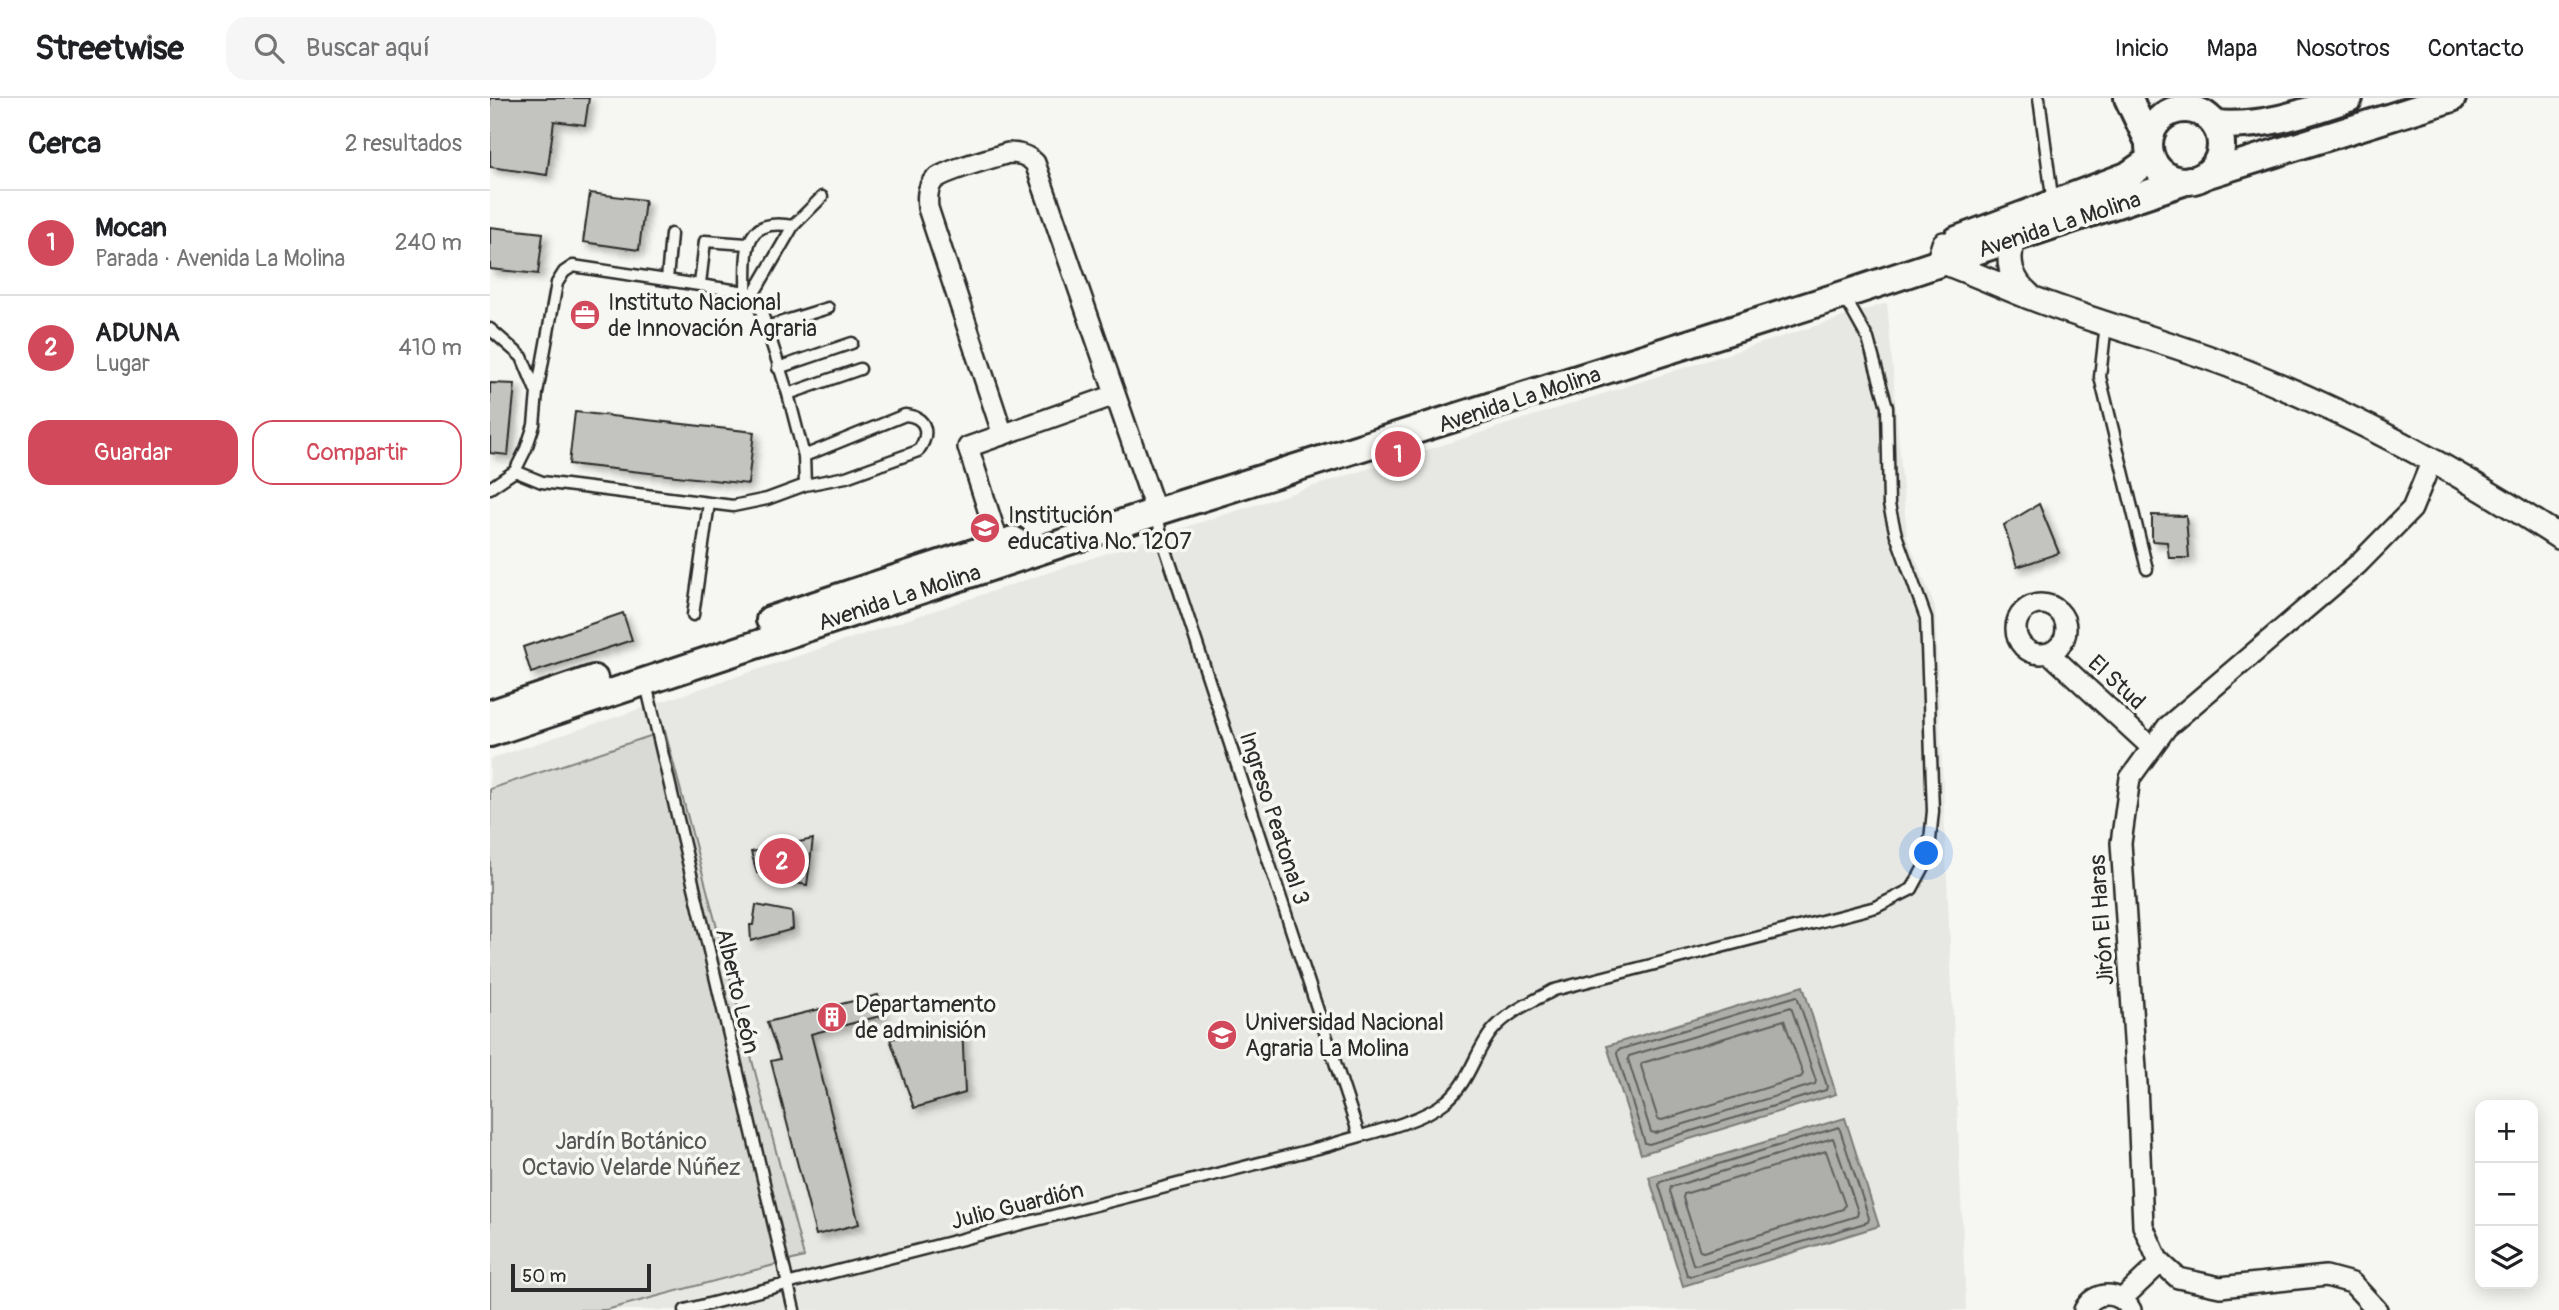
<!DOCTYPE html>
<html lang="es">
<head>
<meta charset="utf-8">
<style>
  :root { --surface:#fff; --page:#f6f6f6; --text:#202124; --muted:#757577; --line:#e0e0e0; --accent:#d1495b }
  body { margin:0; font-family:Pangolin,sans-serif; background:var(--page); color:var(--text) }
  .controls { position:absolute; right:21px; bottom:21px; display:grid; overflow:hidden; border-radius:14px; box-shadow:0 4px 18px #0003 }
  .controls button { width:63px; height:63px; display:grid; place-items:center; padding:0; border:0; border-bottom:2px solid var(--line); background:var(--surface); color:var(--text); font:35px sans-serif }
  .scale { position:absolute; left:21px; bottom:18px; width:140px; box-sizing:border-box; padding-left:7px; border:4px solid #2b2b2b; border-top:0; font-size:19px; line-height:24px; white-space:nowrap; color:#2b2b2b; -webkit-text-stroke:5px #f6f6f2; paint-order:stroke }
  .you { position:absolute; left:1437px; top:756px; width:24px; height:24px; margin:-18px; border:5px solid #fff; border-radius:50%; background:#1a73e8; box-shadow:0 0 0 10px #1a73e833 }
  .badge { display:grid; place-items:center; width:46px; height:46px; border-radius:50%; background:var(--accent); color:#fff; font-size:23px; font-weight:700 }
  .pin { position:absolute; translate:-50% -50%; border:4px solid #fff; box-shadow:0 2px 7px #0006 }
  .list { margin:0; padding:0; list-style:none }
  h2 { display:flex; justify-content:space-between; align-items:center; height:91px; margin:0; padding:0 28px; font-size:30px }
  h2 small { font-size:23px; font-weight:400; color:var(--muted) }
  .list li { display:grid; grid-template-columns:46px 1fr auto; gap:21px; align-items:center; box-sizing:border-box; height:105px; padding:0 28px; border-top:2px solid var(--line) }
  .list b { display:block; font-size:26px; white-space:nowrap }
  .list p { margin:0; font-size:23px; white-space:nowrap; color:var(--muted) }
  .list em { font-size:23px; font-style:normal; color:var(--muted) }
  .actions { display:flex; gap:14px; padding:21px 28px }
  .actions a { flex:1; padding:16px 0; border:2px solid var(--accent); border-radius:21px; text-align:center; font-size:24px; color:var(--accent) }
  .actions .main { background:var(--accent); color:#fff }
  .icon { flex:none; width:38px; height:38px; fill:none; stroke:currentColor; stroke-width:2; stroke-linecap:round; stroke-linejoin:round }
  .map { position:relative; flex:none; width:2069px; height:1212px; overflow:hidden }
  header { display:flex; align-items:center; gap:42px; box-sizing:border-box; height:98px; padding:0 35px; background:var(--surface); border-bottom:2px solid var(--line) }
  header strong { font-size:33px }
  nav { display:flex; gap:38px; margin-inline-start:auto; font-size:24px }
  .search { width:490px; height:63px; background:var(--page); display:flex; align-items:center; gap:18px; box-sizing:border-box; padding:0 24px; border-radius:21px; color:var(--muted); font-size:26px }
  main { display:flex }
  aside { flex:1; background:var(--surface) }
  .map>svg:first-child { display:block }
  .built { fill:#e7e7e3 }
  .green { fill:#d9d9d5; stroke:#828280; stroke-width:2 }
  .water { fill:#aeaeab; stroke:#7a7a78; stroke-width:2 }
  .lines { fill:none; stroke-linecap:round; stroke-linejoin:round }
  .shore { stroke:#5f5f5e; stroke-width:2 }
  .building { fill:#c3c3c0; stroke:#2b2b2b; stroke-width:2; filter:url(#shadow) }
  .service-casing { stroke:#2b2b2b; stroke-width:15 }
  .minor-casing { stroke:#2b2b2b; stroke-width:24 }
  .tertiary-casing { stroke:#2b2b2b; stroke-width:28 }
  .secondary-casing { stroke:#2b2b2b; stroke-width:32 }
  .service { stroke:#f6f6f2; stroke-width:10 }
  .minor { stroke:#f6f6f2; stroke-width:19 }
  .tertiary { stroke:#f6f6f2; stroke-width:23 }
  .secondary { stroke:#f6f6f2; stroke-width:26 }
  .labels { text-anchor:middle; stroke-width:7; stroke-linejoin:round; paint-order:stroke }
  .street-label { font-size:23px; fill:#2b2b2b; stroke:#f6f6f2 }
  .poi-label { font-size:23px; fill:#2b2b2b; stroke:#f6f6f2; text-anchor:start }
  .park-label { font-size:23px; fill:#565656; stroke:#f6f6f2 }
</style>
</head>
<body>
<header>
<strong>Streetwise</strong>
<div class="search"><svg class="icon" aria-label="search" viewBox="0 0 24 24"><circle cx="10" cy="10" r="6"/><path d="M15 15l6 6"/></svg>Buscar aquí</div>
<nav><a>Inicio</a><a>Mapa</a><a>Nosotros</a><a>Contacto</a></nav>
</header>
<main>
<aside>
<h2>Cerca<small>2 resultados</small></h2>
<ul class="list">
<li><span class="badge">1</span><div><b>Mocan</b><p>Parada · Avenida La Molina</p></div><em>240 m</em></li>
<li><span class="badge">2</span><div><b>ADUNA</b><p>Lugar</p></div><em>410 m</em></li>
</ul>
<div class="actions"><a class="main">Guardar</a><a>Compartir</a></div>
</aside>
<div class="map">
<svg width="2069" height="1212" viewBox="0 0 2069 1212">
  <defs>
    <filter id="shadow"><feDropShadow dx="5" dy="5" stdDeviation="3.5" flood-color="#0004"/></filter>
  </defs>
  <rect width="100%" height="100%" fill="#f6f6f2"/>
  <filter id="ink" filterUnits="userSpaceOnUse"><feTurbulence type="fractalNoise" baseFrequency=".0143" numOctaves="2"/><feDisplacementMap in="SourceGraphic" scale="14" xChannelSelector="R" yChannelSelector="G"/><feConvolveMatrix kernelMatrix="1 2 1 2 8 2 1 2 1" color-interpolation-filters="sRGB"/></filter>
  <g filter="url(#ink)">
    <path class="built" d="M1397,205L1417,439L1445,509L1476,1212H0V661L671,437Z"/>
    <path class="green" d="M175,633L314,1159L116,1212H0V691Z"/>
    <path class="water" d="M1313,888L1346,996L1151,1056L1117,948Z
      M1355,1020L1389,1128L1193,1188L1159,1079Z"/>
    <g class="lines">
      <path class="shore" d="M1307,898L1337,988L1336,992L1159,1046L1155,1045L1127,956L1128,952Z
        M1301,909L1326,983L1325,986L1165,1035L1161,1034L1138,961L1139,958Z
        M1294,922L1313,976L1311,979L1172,1022L1168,1021L1151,968L1152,965Z
        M1349,1029L1379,1120L1378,1124L1201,1178L1197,1177L1169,1087L1170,1084Z
        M1343,1040L1368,1114L1367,1118L1206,1167L1203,1166L1180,1093L1181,1089Z
        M1336,1053L1355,1107L1353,1111L1213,1154L1210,1153L1193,1100L1194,1096Z"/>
    </g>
    <path class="building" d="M0,0H99L95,27L64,23L57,77L0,69Z
      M100,95L155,102L149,152L93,144Z
      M0,129L53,135L48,176L0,171Z
      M0,285L25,286L18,357L0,355Z
      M85,314L264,334L258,386L79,366Z
      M1549,406L1569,455L1527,469L1514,427Z
      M1662,417L1696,418L1699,460H1679L1677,444L1662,443Z
      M133,515L142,542L41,575L33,549Z
      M323,741L317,787L279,780L277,772L267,775L261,754Z
      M266,807L302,814L303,831L261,843L260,827H263Z
      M388,897L394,917L321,936L369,1126L326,1137L281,963L290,961L277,924Z
      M472,926L475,995L424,1010L400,941Z"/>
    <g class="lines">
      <g class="service-casing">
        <path id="service" d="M1549,0L1563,106
          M177,182L181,136
          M210,186L215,143L257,146
          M256,194C257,156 250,118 303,128
          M263,197L303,128L332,99
          M1616,226L1610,279L1657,471
          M276,229L338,210
          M0,231L32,259L47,295
          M288,270L362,245
          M298,296L370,271
          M314,358L415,317C438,319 440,337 428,353L356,379L315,387
          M0,390L25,373L36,351L44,327L47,295L67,185L74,174L83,168L256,194L263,197L270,209L298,296L314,358L315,387L277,401L243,408L52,384L25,373
          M667,415L671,437L869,1037
          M203,517L219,405
          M156,586L304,1212
          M195,1212L840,1047C873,1036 928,1026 955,1004C979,986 984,955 1002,933C1018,914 1043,903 1064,892L1386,809L1422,791L1436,765L1439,752L1443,713L1436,520L1406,437L1399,407L1397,309L1378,241L1354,198"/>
      </g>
      <g class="minor-casing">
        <path id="minor" d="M513,337L438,110C437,100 437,91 443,83C452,73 503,60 518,55C529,55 537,57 545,65L666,414
          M513,459L478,349L625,297
          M1526 531a25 25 0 1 1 50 0a25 25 0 1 1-50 0Z
          M1559,555L1662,650
          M1632,1201L1671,1164
          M1594,1212C1604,1192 1630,1192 1641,1212
          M1887,1212L1862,1185L1836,1178L1730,1189L1688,1180L1668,1162L1653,1128L1647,986L1631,745L1640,680L1677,629L1867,467L1922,411L1942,362"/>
      </g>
      <g class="tertiary-casing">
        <path id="tertiary" d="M1523,141C1516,164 1521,182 1539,197
          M1454,146L1450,159L1453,164C1485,176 1516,190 1547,202C1613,227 1683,245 1749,271C1861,315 1968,373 2069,439"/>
      </g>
      <g class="secondary-casing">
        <path id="secondary" d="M1638,0L1659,44
          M1659 47a36 36 0 1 1 72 0a36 36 0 1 1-72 0Z
          M1725,26C1772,30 1814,15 1859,0
          M1715,77L1962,0
          M1467,142L1637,78L1661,61
          M280,522L523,442
          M0,616L104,581
          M0,635L666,414L1353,197L1699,82"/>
      </g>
      <use href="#service" class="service"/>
      <use href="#minor" class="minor"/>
      <use href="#tertiary" class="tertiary"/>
      <use href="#secondary" class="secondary"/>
    </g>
  </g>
  <defs>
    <g id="office-disc" transform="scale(1.575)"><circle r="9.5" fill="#d1495b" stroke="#f6f6f2"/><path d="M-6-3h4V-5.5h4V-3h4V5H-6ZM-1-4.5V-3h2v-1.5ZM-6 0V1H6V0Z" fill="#fff"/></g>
    <g id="school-disc" transform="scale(1.575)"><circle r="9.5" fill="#d1495b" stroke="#f6f6f2"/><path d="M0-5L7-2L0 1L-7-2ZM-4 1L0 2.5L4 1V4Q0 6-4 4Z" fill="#fff"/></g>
    <g id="building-disc" transform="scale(1.575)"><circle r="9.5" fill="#d1495b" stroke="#f6f6f2"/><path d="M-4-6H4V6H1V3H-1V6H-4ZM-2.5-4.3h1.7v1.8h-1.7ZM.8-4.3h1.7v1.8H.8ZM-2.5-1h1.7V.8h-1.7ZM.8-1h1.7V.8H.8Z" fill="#fff"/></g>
    <g id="university-disc" transform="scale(1.575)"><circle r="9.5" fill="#d1495b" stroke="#f6f6f2"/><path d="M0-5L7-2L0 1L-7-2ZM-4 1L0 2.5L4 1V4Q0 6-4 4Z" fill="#fff"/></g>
  </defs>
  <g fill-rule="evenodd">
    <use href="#office-disc" x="95" y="217"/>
    <use href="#school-disc" x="495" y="430"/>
    <use href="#building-disc" x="342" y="919"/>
    <use href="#university-disc" x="732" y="937"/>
  </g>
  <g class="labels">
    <g class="street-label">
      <text transform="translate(1569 126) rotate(-18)" y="8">Avenida La Molina</text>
      <text transform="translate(1029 301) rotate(-18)" y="8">Avenida La Molina</text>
      <text transform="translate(409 499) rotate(-18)" y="8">Avenida La Molina</text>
      <text transform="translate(1627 584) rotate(43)" y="8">El Stud</text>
      <text transform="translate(785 720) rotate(72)" y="8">Ingreso Peatonal 3</text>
      <text transform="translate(1611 822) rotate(-94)" y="8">Jirón El Haras</text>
      <text transform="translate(248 893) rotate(77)" y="8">Alberto León</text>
      <text transform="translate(527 1107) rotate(-14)" y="8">Julio Guardión</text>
    </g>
    <g class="poi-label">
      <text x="118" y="212">Instituto Nacional<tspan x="118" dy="26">de Innovación Agraria</tspan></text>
      <text x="518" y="425">Institución<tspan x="518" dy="26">educativa No. 1207</tspan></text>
      <text x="365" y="914">Departamento<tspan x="365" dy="26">de adminisión</tspan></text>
      <text x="755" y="932">Universidad Nacional<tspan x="755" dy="26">Agraria La Molina</tspan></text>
    </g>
    <g class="park-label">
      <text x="141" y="1051">Jardín Botánico<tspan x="141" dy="26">Octavio Velarde Núñez</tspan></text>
    </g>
  </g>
</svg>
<div class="controls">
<button>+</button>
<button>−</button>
<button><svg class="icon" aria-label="layers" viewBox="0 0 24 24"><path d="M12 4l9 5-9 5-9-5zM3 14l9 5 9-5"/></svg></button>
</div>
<div class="scale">50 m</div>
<div class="you"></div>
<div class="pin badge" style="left:908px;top:356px">1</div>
<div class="pin badge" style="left:292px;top:763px">2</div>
</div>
</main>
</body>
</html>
